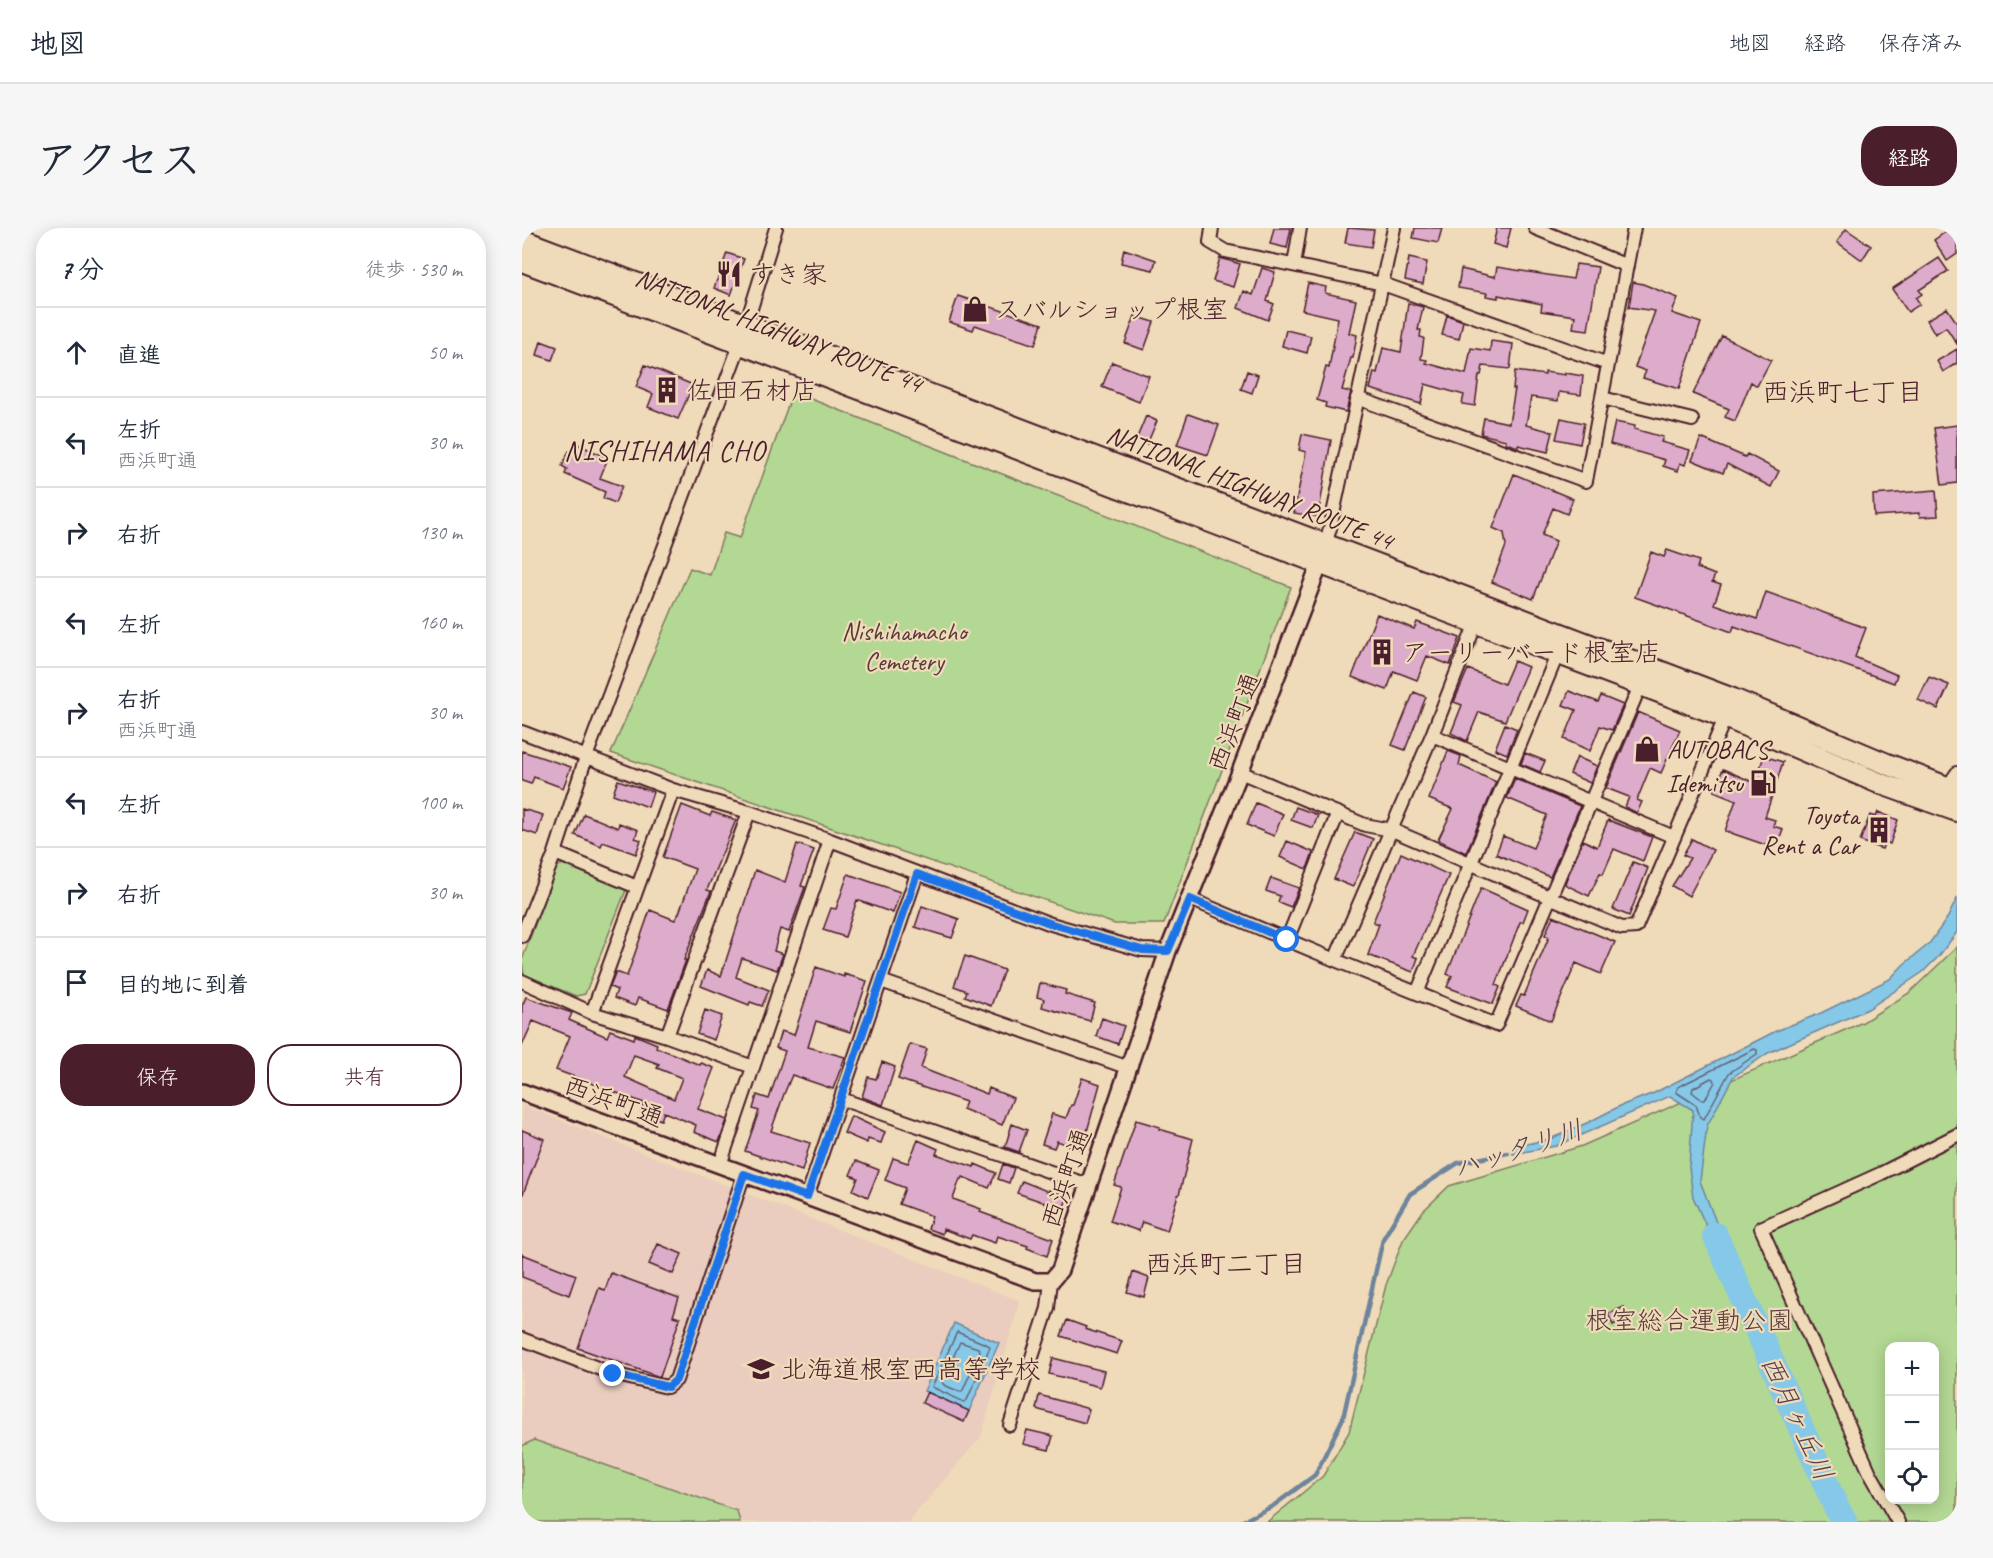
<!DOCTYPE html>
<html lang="ja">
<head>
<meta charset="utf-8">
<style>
  :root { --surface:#fff; --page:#f6f6f7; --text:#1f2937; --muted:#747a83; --line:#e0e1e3; --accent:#4a1f2b }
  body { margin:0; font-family:Caveat,"Klee One",sans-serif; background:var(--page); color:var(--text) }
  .controls { position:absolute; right:18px; bottom:18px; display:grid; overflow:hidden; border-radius:12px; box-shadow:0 3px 15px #0003 }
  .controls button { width:54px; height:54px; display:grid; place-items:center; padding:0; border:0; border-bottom:2px solid var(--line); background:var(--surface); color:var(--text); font:30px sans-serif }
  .stop { position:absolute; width:18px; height:18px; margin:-14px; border:4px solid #1a73e8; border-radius:50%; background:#fff }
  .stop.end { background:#1a73e8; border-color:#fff; box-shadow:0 2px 6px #0008 }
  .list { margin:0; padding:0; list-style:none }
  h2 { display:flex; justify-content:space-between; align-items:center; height:78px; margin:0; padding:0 24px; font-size:26px }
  h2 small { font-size:20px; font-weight:400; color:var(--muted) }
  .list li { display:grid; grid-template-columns:39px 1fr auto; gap:18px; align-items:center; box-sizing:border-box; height:90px; padding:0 24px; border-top:2px solid var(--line) }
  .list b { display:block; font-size:22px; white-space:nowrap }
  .list p { margin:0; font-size:20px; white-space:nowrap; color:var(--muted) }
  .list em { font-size:20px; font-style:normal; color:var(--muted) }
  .actions { display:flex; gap:12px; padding:18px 24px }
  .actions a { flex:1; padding:14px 0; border:2px solid var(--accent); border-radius:24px; text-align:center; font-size:21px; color:var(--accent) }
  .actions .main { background:var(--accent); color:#fff }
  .icon { flex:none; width:33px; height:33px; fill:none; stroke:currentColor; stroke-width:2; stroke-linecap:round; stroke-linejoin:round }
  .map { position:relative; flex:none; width:1435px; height:1294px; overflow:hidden; border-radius:24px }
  header { display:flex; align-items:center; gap:36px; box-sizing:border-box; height:84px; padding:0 30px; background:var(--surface); border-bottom:2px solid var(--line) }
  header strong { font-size:28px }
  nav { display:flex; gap:33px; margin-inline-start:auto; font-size:21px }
  .intro { display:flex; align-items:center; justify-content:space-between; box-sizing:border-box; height:144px; padding:0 36px }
  h1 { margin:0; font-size:42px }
  .button { padding:15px 27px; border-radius:24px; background:var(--accent); color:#fff; font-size:21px; font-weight:700 }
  main { display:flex; gap:36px; padding:0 36px }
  aside { flex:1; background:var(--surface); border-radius:24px; box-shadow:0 3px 15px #0003 }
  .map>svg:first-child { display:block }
  .built { fill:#eacdbe }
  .green { fill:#b3d893; stroke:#7e7c5f; stroke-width:1.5; fill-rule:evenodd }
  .water { fill:#86c8e7; stroke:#6e849c; stroke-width:1.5 }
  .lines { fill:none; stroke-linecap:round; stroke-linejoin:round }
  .shore { stroke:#626376; stroke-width:1.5 }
  .stream { stroke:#6e849c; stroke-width:4.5 }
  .river { stroke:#86c8e7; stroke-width:26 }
  .building { fill:#ddacca; stroke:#4a1f2b; stroke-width:1.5; fill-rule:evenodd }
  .minor-casing { stroke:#4a1f2b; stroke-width:16 }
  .tertiary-casing { stroke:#4a1f2b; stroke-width:20 }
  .trunk-casing { stroke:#4a1f2b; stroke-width:24 }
  .minor { stroke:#efdbb9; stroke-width:12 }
  .tertiary { stroke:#efdbb9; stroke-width:15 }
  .trunk { stroke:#efdbb9; stroke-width:20 }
  .route { stroke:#1a73e8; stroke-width:8 }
  .labels { text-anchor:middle; stroke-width:4.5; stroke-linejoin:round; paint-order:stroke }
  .poi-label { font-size:26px; fill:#4a1f2b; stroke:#efdbb9; text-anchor:start }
  .street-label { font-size:26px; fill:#4a1f2b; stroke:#efdbb9 }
  .park-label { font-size:26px; fill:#5a3b3b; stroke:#efdbb9 }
  .neighbourhood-label { font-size:27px; fill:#4a1f2b; stroke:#efdbb9 }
  .water-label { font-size:27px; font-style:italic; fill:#564151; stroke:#efdbb9 }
  .quarter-label { font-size:28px; letter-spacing:1.5px; fill:#4a1f2b; stroke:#efdbb9 }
</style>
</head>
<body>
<header>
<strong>地図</strong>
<nav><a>地図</a><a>経路</a><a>保存済み</a></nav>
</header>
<div class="intro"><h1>アクセス</h1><a class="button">経路</a></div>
<main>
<aside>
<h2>7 分<small>徒歩 · 530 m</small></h2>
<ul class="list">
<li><svg class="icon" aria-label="ahead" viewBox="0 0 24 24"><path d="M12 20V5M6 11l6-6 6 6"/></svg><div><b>直進</b></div><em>50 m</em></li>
<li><svg class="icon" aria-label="left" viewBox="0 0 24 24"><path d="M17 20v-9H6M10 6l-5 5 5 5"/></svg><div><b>左折</b><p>西浜町通</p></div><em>30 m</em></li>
<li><svg class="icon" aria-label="right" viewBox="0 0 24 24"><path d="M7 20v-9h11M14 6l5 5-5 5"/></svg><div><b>右折</b></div><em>130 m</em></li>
<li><svg class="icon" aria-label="left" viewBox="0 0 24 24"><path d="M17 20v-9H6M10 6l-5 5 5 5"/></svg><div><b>左折</b></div><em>160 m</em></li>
<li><svg class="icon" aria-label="right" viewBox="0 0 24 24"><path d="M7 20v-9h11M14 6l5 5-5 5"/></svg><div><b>右折</b><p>西浜町通</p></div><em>30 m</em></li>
<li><svg class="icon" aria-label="left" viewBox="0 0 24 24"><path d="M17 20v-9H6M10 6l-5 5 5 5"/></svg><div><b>左折</b></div><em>100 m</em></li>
<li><svg class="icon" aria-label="right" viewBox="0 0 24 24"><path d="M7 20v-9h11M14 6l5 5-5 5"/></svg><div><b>右折</b></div><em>30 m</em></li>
<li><svg class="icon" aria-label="arrive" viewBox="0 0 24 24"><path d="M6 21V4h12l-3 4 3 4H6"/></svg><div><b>目的地に到着</b></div></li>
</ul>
<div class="actions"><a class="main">保存</a><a>共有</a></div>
</aside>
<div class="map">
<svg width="1435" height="1294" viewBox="0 0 1435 1294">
  <rect width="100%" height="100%" fill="#efdbb9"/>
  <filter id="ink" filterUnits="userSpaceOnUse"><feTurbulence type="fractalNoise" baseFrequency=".0167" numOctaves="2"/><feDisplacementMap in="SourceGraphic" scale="12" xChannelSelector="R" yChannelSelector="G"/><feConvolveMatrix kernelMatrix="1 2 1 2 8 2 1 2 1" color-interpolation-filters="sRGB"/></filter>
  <g filter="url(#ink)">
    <path class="built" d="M0,877L498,1073L459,1209L386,1294H0Z"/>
    <path class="green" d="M271,164L769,359L642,696H593L89,525L168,340L188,347L202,305L218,310Z
      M46,634L100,655L104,662L63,766L54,768L2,747L0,732L34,639Z
      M1435,719V1294H745L801,1248L827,1204L864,1057L881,1012L901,983L927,958L1060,918L1341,794L1387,765ZM1368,1118H1412V1272H1368Z
      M12,1212L215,1283L218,1294H0V1218Z"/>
    <path class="water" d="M1435,670V704L1417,728L1401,744L1346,781L1246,825L1211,849L1185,898L1178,953L1213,1043L1198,1029L1171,969L1167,939L1171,882L1148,868L1034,918L991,926V919L1028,911L1067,894L1098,878L1132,865L1254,803L1299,785L1368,751L1381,737L1407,716L1426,689Z
      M432,1095L477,1115L447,1183L402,1163Z"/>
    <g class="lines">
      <path class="shore" d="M1232,821L1235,822V826L1207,845L1182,891L1178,889L1174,877L1154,864L1156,859Z
        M1189,850L1192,851L1193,854L1183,872H1180L1170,864L1171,860Z
        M435,1104L466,1117L468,1119L445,1172L442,1174L410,1159Z
        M438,1114L456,1120L458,1123L441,1162L438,1164L422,1157L420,1154Z"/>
      <path class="stream" d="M719,1294L751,1278L793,1247L821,1190L861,1011L888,966L936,935L986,925"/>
      <path class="river" d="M1193,1007L1315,1281L1323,1294"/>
    </g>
    <path class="building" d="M752,0H769L765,20L748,16Z
      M826,0L852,2L849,19L823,15Z
      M893,0H920L916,15L891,10Z
      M975,0H989L984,20L971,16Z
      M1324,1L1349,18L1340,32L1315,14Z
      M1428,1L1435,12V26L1425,33L1412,12Z
      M602,21L634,32L631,42L599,35Z
      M205,25L222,31L209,67L192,60Z
      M698,30L718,36L711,59L691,53Z
      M887,30L905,34L901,56L883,52Z
      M1417,30L1426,43L1397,62L1400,66L1394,70L1398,76L1386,84L1370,61Z
      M1054,36L1076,39L1066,102L1051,100L1053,88L1019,83L1020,76L976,67V70L964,68L965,65L936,60L939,41L973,49L975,39L1051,51Z
      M740,40L753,44L745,73L752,76L746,92L716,80L722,63L731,67Z
      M1111,54L1121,56L1156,70L1150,85L1179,95L1157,161L1121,150L1124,143L1113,139L1133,83L1107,79Z
      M786,55L804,59L803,65L834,72L827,105L835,107L831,130H829L820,162L829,164L824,184L803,179L804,175L795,172L804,139L807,140L816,90L780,82Z
      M436,68L520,96L513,117L453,97L451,102L427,94Z
      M886,75L901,79L896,102H899L898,109L902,110L899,131L905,132L904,135L944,146L949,120L968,123L969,113L991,116L988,141L961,138L959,147H957L953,178L940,176L942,167L903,156L899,176L848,161L852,144L855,145L861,120L879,124Z
      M1425,80L1435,95V116L1424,99L1413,106L1405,92Z
      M925,87L941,93L937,111L920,107Z
      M613,88L632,94L622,122L603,115Z
      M764,102L789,108L785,125L760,118Z
      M1200,108L1249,132L1235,158L1229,154L1213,193L1203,189L1207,181L1171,166Z
      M19,113L35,119L30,132L15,127Z
      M1435,121V135L1421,144L1415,133Z
      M590,134L627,148L617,174L580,159Z
      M123,137L171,157L156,191L126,179L131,166L114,159Z
      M725,143L736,147L730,165L719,161Z
      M993,143L1023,147V144L1043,147V145L1061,148L1059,167L1037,164L1036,173L1009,169L1004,197L1031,204L1026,224L996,217V219L984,215V212L959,206L962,190L987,195L993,161H991Z
      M666,186L697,197L686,227L655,217Z
      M624,188L635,193L625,216L614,212Z
      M1039,190L1062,195L1058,216L1034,211Z
      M1093,194L1113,198L1112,201L1141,209L1139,214L1168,222L1163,237L1158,235L1156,243L1141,238L1143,232L1088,216Z
      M1435,197V255L1420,257L1412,200Z
      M780,206L809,212L796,289L772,285L784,224L777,222Z
      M1179,210L1223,229L1225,226L1257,243L1249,259L1205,236L1201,245L1170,232Z
      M55,216L86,230L78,250L100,258L93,275L81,270L83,264L43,246L45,241L40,238L47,223L51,225Z
      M992,246L1051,271L1045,286L1031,280L1020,307L1034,313L1011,371L970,354L984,318L982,305L971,300Z
      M1414,262L1416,288L1398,289L1397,285L1352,288L1351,267Z
      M1145,322L1177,333L1175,340L1193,347L1190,354L1199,357L1192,376L1235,391L1244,364L1344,400L1333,429L1375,447L1372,455L1212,398L1210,404L1113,369L1129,324L1142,329Z
      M855,386L892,401L895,394L938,410L928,437L905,428L895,452L872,443L865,462L830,449Z
      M992,433L1006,439L983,493L957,484L945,513L929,505L940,477L932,474L946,441L982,456Z
      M1407,449L1427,457L1416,481L1396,472Z
      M1047,463L1076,474L1079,468L1101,477L1090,502L1078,498L1068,523L1042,511L1054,482L1041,477Z
      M892,464L904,469L883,522L870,517Z
      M1116,484L1158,502L1139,545L1128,540L1115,572L1120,574L1115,585L1103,579L1107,569L1084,560Z
      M983,496L995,501L985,526L973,521Z
      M0,523L49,539L41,560L12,549L9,556L0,553Z
      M926,523L939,528L937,537L974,554L944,625L916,612L931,581L907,571Z
      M1003,525L1023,533L1018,544L999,536Z
      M1242,528L1261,534L1243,589L1253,592L1251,598L1261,601L1255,617L1245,614L1244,617L1203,603L1214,572L1192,563L1201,541L1233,555Z
      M1055,529L1075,538L1068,555L1048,546Z
      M993,551L1058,578L1028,649L974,626L981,608L1011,620L1025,587L985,570Z
      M96,552L131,564L126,579L91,566Z
      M734,575L761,586L752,608L725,597Z
      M160,577L188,588L190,584L214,592L185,662L189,663L162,732H164L146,781L116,770L113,778L92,770L95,762L88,759L94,744L105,748L128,682L153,692L157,685L173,641L141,629Z
      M774,579L796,587L791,600L769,592Z
      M0,581L21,587L15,607L0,602Z
      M1356,584L1376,592L1368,616L1363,614L1360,621L1338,613L1348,587L1354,589Z
      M62,586L96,600L97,595L116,602L113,610L119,612L114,626L81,614L79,618L53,607Z
      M1086,592L1130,609L1121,633L1092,621L1081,646L1078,645L1067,668L1044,657L1043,655L1061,612L1075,619Z
      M833,604L851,611L831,659L812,651Z
      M1170,611L1191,622L1167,668L1150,658L1168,630L1161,627Z
      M765,613L791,624L785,641L758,629Z
      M275,616L292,622L279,658L283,659L267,704L258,701L252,723L261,726L255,742L220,730L214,749L247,762L240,778L228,774L227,777L179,758L185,742L199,748L233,642L263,654Z
      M879,625L927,647L891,728L896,730L891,744L846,727L857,696L851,694Z
      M1111,634L1126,640L1107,688L1091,681Z
      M326,646L378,664L371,685L335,672L323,709L301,702L309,680L314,681Z
      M749,650L777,660L769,679L756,674L758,668L744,663Z
      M959,660L1006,681L1001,694H998L974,757L978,759L971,776L925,759L930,748L925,746Z
      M400,678L437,691L430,710L393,699Z
      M1031,688L1093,714L1079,746L1054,735L1029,793L994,778L999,767L1002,768L1027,709L1023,707Z
      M443,728L482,742L469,778L443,768L445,763L432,758Z
      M294,739L322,749V746L345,753L328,804L294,793L286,819L323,829L311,861L270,847L262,866L249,903L288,915L280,943L223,923L237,883L231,881L235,867L247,871L263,823L254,820L259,803L272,807Z
      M518,755L544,762L543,766L573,775L568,793L520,779L522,771L515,769Z
      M4,769L50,785L47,792L85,809L88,802L112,811L113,807L135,816L134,819L178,837L179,835L192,840L176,881L205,892L197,914L172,904L174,897L142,884L139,892L119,884L122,875L34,842L48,808L11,793L0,818V778ZM112,827L137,836L135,840L160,850L152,871L103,849Z
      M183,782L200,788L192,812L175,806Z
      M580,790L602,798L596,816L574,808Z
      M388,816L405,821L399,840L465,866L467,860L491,870L480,897L441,881L444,874L376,851Z
      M360,834L373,839L361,877L340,869L346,849L354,851Z
      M560,850L578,856L560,922L535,913L532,920L520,916L530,886L544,890L549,877H551Z
      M329,888L363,904L359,915L346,911L345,915L322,905Z
      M614,892L638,899L637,901L671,911L657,967H656L645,1003L620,994L617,1003L588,993L599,959L592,957Z
      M490,896L505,902L497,924L483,919Z
      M0,902L22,911L1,966H0Z
      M396,912L416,921L414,926L452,939L453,936L474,945L467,960L441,949L440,951H438L431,971L459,981L458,984L531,1011L525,1028L505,1020L506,1018L475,1008L473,1015L450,1007L448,1011L421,1001L420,1006L406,1001L410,988L377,976L383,960L363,952L371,930L386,935Z
      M334,933L357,942L346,969L331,962L336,950L328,947Z
      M481,936L492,940L487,955L476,951Z
      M500,953L527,964V962L546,968L541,981L495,965Z
      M136,1016L160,1026L151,1046L127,1036Z
      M0,1026L54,1047L47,1067L0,1049Z
      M611,1044L627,1050L622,1069L605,1064Z
      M89,1045L157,1070L151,1088L158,1090L138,1149L56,1120L77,1060L83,1062Z
      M1102,1079L1107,1089L1091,1097L1086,1086Z
      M545,1092L564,1099L563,1101L600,1113L595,1126L539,1108Z
      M531,1130L582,1143L578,1159L527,1146Z
      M405,1164L447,1183L442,1194L400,1175Z
      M517,1167L567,1181L563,1195L514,1181Z
      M505,1202L531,1208L527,1222L501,1216Z"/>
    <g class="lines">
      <g class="minor-casing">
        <path id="minor" d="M690,0L688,14L703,23L861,56L1086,136
          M1013,0L1105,38
          M772,37L778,0
          M835,170L1064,253L1112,0
          M1080,170L1170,192
          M802,321L808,300L872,0
          M0,504L151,562L227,584L308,612L529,696L620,722L646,723
          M910,507L1152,609
          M718,544L843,597L870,602L1100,700L1114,699L1206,483
          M1422,564L1435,545
          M33,625L115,659
          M668,671L813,732L974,797L1118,458
          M0,708L33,625L64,529L218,116L254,0
          M765,712L816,585
          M813,732L910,507L954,395
          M0,753L70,785L145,808L231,839
          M359,753L607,840
          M895,765L1038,420
          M70,785L151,562
          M145,808L227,584
          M319,871L566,957
          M198,937L308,612
          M285,969L395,646
          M0,1111L91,1146L145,1159L154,1152L222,946
          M488,1197L526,1080L529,1053
          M1376,1294L1348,1245L1239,1000L1358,946L1435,907"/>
      </g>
      <g class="tertiary-casing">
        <path id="tertiary" d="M0,864L513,1053H529L538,1042L646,723L718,544L798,335"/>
      </g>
      <g class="trunk-casing">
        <path id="trunk" d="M0,12L1211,471L1365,536L1435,563
          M0,33L1203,489L1357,555L1435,583"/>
      </g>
      <use href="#minor" class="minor"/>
      <use href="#tertiary" class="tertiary"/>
      <use href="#trunk" class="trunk"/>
    </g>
  </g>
  <g class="lines" filter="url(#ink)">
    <path class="route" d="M91,1146L146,1159L154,1152L222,946L285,969L395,646L530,696L620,722L646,723L668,671L765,712"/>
  </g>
  <defs>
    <g id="restaurant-bare" transform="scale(2.07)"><path d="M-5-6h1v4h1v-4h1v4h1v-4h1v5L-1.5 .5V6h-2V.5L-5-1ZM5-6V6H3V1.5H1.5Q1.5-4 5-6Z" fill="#4a1f2b" stroke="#efdbb9" stroke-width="2.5" paint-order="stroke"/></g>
    <g id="shop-bare" transform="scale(2.07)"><path d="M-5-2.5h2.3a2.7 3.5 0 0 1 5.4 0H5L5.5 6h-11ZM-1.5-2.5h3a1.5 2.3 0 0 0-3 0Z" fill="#4a1f2b" stroke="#efdbb9" stroke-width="2.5" paint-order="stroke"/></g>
    <g id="building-bare" transform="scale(2.07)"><path d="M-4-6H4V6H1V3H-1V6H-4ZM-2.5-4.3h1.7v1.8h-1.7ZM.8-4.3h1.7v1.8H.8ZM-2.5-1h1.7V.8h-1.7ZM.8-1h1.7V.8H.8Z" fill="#4a1f2b" stroke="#efdbb9" stroke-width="2.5" paint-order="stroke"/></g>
    <g id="fuel-bare" transform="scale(2.07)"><path d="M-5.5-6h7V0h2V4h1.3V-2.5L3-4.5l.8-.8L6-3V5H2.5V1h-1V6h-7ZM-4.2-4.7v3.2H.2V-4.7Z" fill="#4a1f2b" stroke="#efdbb9" stroke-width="2.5" paint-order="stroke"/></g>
    <g id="school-bare" transform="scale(2.07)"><path d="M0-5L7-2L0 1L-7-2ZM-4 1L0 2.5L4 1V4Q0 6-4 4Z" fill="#4a1f2b" stroke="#efdbb9" stroke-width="2.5" paint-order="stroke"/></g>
  </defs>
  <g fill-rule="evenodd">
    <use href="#restaurant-bare" x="207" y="46"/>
    <use href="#shop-bare" x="453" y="81"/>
    <use href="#building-bare" x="145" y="162"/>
    <use href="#building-bare" x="860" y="424"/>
    <use href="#shop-bare" x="1125" y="521"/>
    <use href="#fuel-bare" x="1241" y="555"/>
    <use href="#building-bare" x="1357" y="602"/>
    <use href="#school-bare" x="239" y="1141"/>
  </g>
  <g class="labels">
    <g class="poi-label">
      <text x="227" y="55">すき家</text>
      <text x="473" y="90">スバルショップ根室</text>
      <text x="165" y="171">佐田石材店</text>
      <text x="880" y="433">アーリーバード根室店</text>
      <text x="1145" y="530">AUTOBACS</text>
      <text x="1221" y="564" text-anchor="end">Idemitsu</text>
      <text x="1337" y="596" text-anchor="end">Toyota<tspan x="1337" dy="30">Rent a Car</tspan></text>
      <text x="259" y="1150">北海道根室西高等学校</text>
    </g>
    <g class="street-label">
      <text transform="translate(257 102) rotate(21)" y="9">NATIONAL HIGHWAY ROUTE 44</text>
      <text transform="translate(728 259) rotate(21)" y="9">NATIONAL HIGHWAY ROUTE 44</text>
      <text transform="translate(712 494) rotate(-69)" y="9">西浜町通</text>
      <text transform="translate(92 873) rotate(20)" y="9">西浜町通</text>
      <text transform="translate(544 950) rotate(-71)" y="9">西浜町通</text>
    </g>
    <g class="park-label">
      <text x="382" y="412">Nishihamacho<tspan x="382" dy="30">Cemetery</tspan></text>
      <text x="1167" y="1101">根室総合運動公園</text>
    </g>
    <g class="neighbourhood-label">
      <text x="1321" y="173">西浜町七丁目</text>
      <text x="704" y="1045">西浜町二丁目</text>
    </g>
    <g class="water-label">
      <text transform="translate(996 921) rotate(-18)" y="9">ハッタリ川</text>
      <text transform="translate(1275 1190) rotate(65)" y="9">西月ヶ丘川</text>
    </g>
    <g class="quarter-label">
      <text x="143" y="232">NISHIHAMA CHO</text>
    </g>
  </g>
</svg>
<div class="controls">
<button>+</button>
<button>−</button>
<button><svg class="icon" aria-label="locate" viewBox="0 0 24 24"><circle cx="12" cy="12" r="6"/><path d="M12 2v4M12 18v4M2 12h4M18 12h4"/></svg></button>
</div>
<div class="stop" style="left:765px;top:712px"></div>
<div class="stop end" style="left:91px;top:1146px"></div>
</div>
</main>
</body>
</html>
